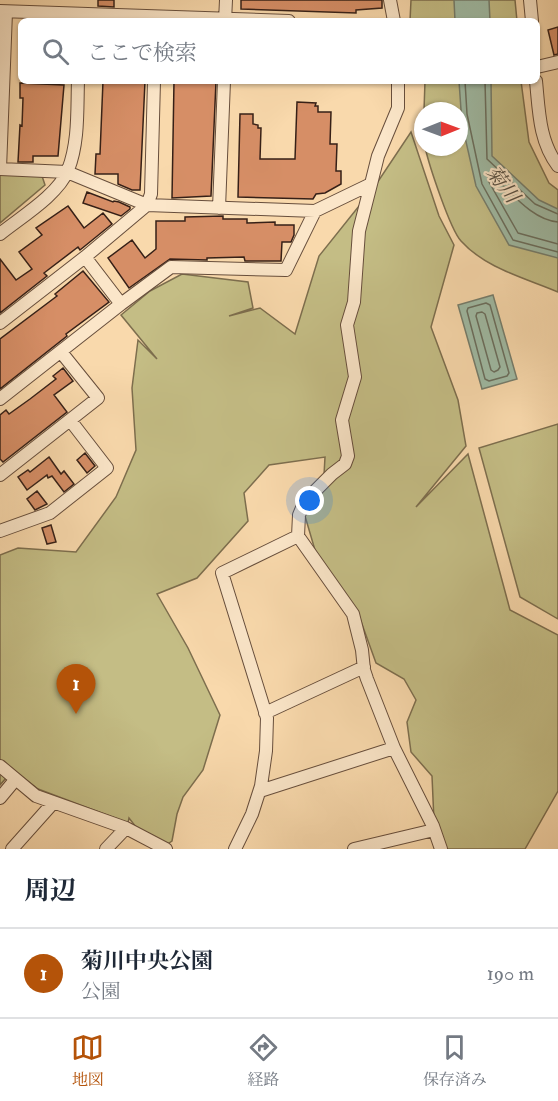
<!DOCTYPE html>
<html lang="ja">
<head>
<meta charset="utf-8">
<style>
  :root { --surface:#fff; --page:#f6f6f7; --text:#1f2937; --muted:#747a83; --line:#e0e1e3; --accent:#b45309 }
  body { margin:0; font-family:"IM FELL Double Pica","Noto Serif JP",serif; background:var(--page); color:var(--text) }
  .compass { position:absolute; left:414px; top:102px; width:54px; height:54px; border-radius:50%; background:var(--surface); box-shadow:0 2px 4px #0004; rotate:89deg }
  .you { position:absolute; left:310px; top:501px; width:21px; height:21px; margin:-15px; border:4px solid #fff; border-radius:50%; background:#1a73e8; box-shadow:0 0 0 9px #1a73e833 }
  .badge { display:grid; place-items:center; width:39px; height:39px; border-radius:50%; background:var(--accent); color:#fff; font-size:20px; font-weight:700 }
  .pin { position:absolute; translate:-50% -50px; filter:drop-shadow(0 2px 3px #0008) }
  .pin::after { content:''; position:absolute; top:32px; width:21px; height:18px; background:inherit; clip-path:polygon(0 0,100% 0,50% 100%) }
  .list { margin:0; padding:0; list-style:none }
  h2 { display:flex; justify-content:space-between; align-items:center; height:78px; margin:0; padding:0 24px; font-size:26px }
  h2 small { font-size:20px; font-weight:400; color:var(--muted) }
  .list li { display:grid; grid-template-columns:39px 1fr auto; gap:18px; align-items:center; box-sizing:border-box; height:90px; padding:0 24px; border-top:2px solid var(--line) }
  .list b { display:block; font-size:22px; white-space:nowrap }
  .list p { margin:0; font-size:20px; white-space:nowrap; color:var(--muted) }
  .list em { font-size:20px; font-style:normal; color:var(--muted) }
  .icon { flex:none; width:33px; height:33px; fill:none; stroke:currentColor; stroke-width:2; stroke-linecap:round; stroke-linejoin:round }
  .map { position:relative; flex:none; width:558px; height:849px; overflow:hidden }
  .search { position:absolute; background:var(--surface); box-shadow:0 2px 4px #0004; left:18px; right:18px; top:18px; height:66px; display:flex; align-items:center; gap:15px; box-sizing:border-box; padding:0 21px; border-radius:9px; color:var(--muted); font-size:22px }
  .sheet { height:168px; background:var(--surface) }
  nav { display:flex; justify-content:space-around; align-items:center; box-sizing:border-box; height:84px; border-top:2px solid var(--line); background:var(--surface); font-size:16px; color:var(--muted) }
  nav a { display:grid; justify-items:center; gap:3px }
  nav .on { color:var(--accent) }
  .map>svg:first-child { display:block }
  .green { fill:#c4bd85; stroke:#7d6e4e; stroke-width:1.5 }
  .water { fill:#9fbba5; stroke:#757d6c; stroke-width:1.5 }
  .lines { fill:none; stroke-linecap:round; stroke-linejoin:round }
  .shore { stroke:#6a6e5e; stroke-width:1.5 }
  .building { fill:#d68e66; stroke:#362017; stroke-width:1.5 }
  .minor-casing { stroke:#674e3c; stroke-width:14 }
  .minor { stroke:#fbe6c9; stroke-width:12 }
  .labels { text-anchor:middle; stroke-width:4.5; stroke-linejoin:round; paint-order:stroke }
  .water-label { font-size:20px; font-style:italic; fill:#564e42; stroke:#fbe6c9 }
</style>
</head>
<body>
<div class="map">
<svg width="558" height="849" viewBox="0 0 558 849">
  <rect width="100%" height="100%" fill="#f9d9ac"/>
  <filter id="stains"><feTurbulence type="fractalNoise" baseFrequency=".00333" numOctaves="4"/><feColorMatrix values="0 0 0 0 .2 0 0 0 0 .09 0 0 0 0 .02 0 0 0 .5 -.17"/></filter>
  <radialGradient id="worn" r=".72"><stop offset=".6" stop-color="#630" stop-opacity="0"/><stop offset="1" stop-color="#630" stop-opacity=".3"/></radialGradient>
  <path class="green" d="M411,0H515L517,21H410Z
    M425,81H521L529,142L549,183L558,190V292C525,278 485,268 461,241C450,229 429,165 425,147H459V111H424Z
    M411,132L439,216L454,245L431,327L458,400L466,446L416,507L468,454L510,610L558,635V791L525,849H446L434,821L432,776L411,752L407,722L416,700L404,679L376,663L358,613L317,557L305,516L324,475L325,457L269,465L244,493L248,521L197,578L157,594L188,648L220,715L203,770L183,797L177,814L172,841L166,845L139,831L129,818L128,823L38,789L13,770L0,785V555L18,548L76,552L116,497L136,450L132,388L138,340L157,359L121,315L150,291L182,274L248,282L253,308L229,316L260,308L295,334L319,256L375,186Z
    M0,172L41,173L45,185L0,223Z
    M558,424V619L520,597L479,448Z"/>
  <path class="water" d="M454,0H489L490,21H455Z
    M459,81H491L492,156L539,200L558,209V258L509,245L476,186L462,124Z
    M493,295L517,379L482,389L458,305Z"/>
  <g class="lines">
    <path class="shore" d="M465,81L467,114L482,184L513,240L558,252
      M485,81L487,159L535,204L558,214
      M558,222C532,220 511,192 493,176L488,177L489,182L518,233L558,244
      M486,303L490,305L509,373L507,376L489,381L485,379L467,311L468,308Z
      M482,312L485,314L500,367L498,370L494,372L491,370L476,316L477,313Z"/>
  </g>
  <path class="building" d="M98,0H114V7L98,6Z
    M241,0H382V8L356,10V13L241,9Z
    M558,27V54L554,55L548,30Z
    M103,81H145L140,190H132L118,184V174H95L96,154H100Z
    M174,81H216L211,196L172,198Z
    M20,83L64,85L58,156H33V162H18L20,125L22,126L23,98H20Z
    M297,102L316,103L315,106H318V112H331L330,144H337L336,171H341V184L325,193L316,194L313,199L238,197L240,114H253V124L258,125V128H261L260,159H295Z
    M87,192L113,202L114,201L119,202L130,207V209L121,216L83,203Z
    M68,206L84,228L103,213L112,224L80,250L78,247L44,273L47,276L0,313V259L16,280L32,269L19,252L42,235L36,228Z
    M223,216V219H247V223L275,222V225H294V235L291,242H282L281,261H245L244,257L207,258V260L170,259L129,288L108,258L132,240L145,258L156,249V221H185V217Z
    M83,271L109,302L66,334L67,336L0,389V339L57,296L55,294Z
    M63,368L73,381L54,395L67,412L3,462L0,459V415L6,410L9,414L30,399L56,379L53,376Z
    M85,453L95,466L87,473L77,460Z
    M49,457L61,474L64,471L74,484L64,492L52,476L48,478L47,475L27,490L18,477L28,470L30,472Z
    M37,491L47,504L35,510L27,499Z
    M51,525L56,542L47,544L42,528Z"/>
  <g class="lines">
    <g class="minor-casing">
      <path id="minor" d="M390,0L394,21
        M530,0L532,21
        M0,11L289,21
        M225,21L226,0
        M537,67L558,62
        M536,81C539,111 539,141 558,166
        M0,169L67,172L147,205L315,211L371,184L378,156L398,108V81
        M0,169L6,12
        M219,208L224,81
        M0,234C21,217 58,195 68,170C79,142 77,110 78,81
        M85,257L121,304
        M0,323L85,257L147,205L151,194L154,81
        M0,399L121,304L171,267L286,270L315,211
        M0,475L98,398L61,352
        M0,531L50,513L107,468L70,420
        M298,536L353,614L362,650L364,670L367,679L394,748L433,826L441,849
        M265,713L364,667
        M0,766L36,796L126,828L166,849
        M260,791L394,748
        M0,798L15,780
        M12,849L53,803
        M106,849L126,828
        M235,849L252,814L261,786L266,751L267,718L222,573L298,536L299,515L305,501L332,474L345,464L348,456L342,420L355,377L347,325L354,302L359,231L371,184
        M354,849L434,830"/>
    </g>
    <use href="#minor" class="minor"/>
  </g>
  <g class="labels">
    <g class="water-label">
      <text transform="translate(503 184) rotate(53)" y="7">菊川</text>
    </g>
  </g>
  <rect width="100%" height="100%" filter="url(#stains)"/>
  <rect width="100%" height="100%" fill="url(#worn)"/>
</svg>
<svg class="compass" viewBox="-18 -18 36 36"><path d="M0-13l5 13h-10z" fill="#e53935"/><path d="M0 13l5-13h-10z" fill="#747a83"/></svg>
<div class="you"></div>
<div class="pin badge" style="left:76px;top:714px">1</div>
<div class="search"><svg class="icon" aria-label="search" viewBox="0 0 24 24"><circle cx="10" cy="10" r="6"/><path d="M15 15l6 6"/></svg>ここで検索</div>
</div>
<section class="sheet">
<h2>周辺<small></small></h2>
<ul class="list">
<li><span class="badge">1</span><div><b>菊川中央公園</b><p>公園</p></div><em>190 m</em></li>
</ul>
</section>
<nav>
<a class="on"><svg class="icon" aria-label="map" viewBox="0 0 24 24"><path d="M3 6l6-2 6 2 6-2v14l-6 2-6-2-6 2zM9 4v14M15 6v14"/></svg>地図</a>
<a><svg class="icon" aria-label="directions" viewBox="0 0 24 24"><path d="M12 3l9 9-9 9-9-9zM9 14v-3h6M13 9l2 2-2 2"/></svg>経路</a>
<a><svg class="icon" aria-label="saved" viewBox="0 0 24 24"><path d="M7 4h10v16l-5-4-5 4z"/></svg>保存済み</a>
</nav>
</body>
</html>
